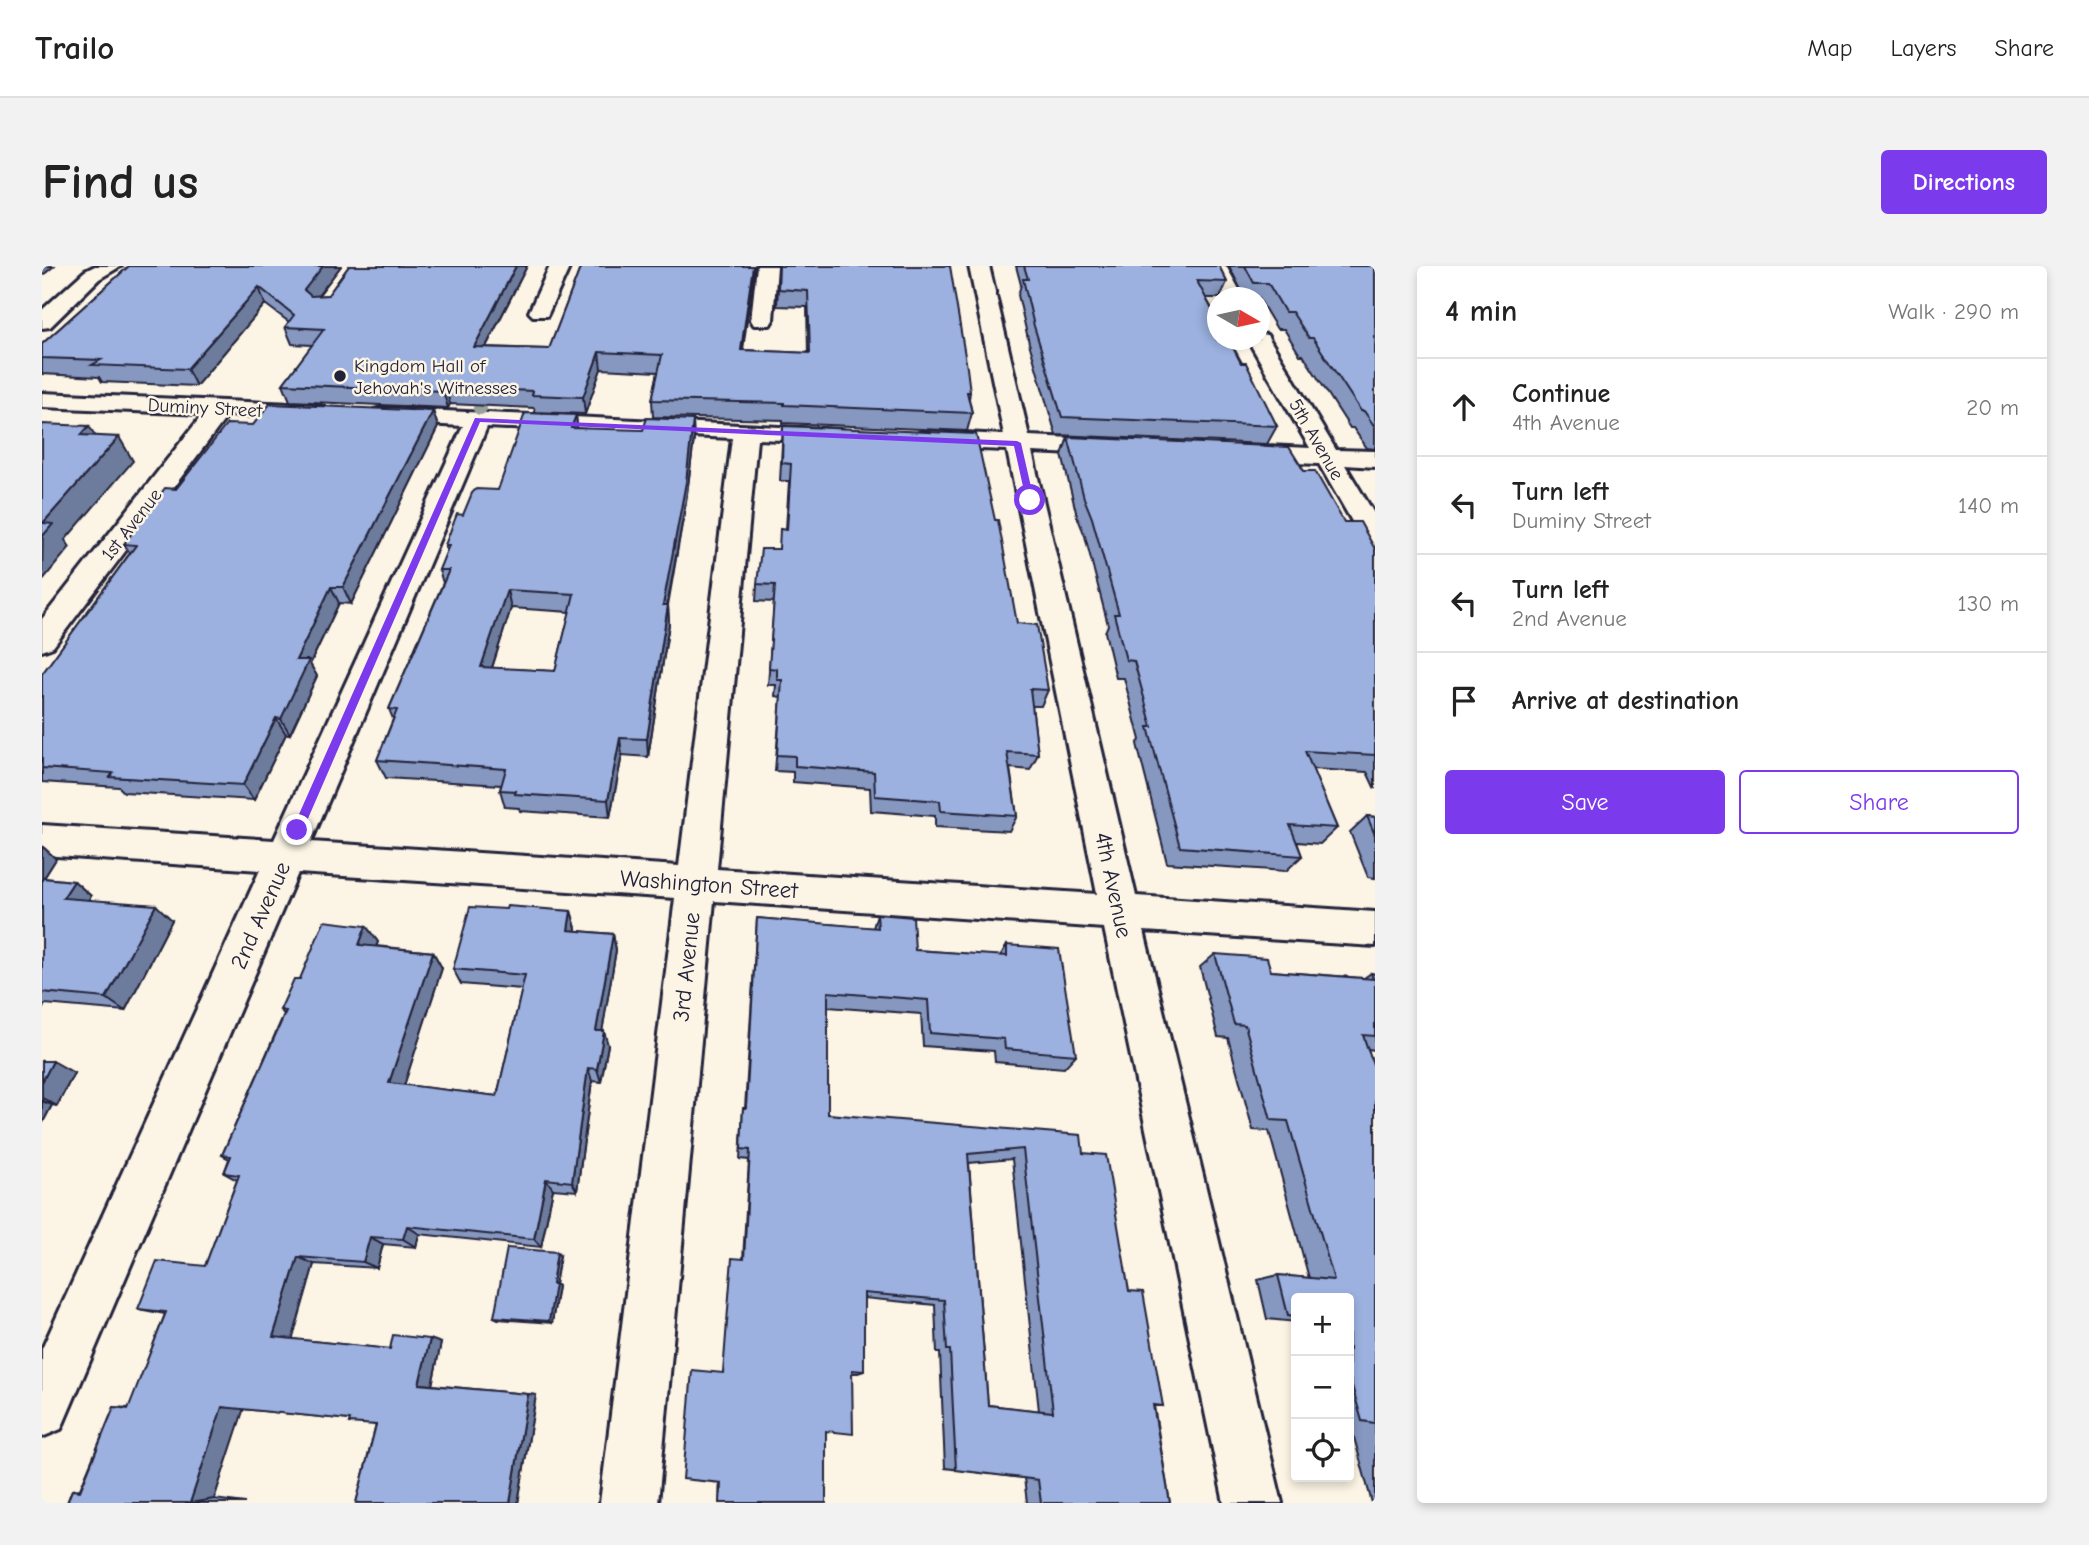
<!DOCTYPE html>
<html lang="en">
<head>
<meta charset="utf-8">
<style>
  :root { --surface:#fff; --page:#f2f2f2; --text:#222; --muted:#767676; --line:#e0e0e0; --accent:#7c3aed }
  body { margin:0; font-family:"Comic Neue",sans-serif; background:var(--page); color:var(--text) }
  .controls { position:absolute; right:21px; bottom:21px; display:grid; overflow:hidden; border-radius:7px; box-shadow:0 4px 10px #0003 }
  .controls button { width:63px; height:63px; display:grid; place-items:center; padding:0; border:0; border-bottom:2px solid var(--line); background:var(--surface); color:var(--text); font:35px sans-serif }
  .compass { position:absolute; left:1165px; top:21px; width:63px; height:63px; border-radius:50%; background:var(--surface); box-shadow:0 4px 10px #0003; rotate:99deg }
  .stop { position:absolute; width:21px; height:21px; margin:-16px; border:5px solid #7c3aed; border-radius:50%; background:#fff }
  .stop.end { background:#7c3aed; border-color:#fff; box-shadow:0 2px 7px #0008 }
  .list { margin:0; padding:0; list-style:none }
  h2 { display:flex; justify-content:space-between; align-items:center; height:91px; margin:0; padding:0 28px; font-size:30px }
  h2 small { font-size:23px; font-weight:400; color:var(--muted) }
  .list li { display:grid; grid-template-columns:46px 1fr auto; gap:21px; align-items:center; box-sizing:border-box; height:98px; padding:0 28px; border-top:2px solid var(--line) }
  .list b { display:block; font-size:26px; white-space:nowrap }
  .list p { margin:0; font-size:23px; white-space:nowrap; color:var(--muted) }
  .list em { font-size:23px; font-style:normal; color:var(--muted) }
  .actions { display:flex; gap:14px; padding:21px 28px }
  .actions a { flex:1; padding:16px 0; border:2px solid var(--accent); border-radius:7px; text-align:center; font-size:24px; color:var(--accent) }
  .actions .main { background:var(--accent); color:#fff }
  .icon { flex:none; width:38px; height:38px; fill:none; stroke:currentColor; stroke-width:2; stroke-linecap:round; stroke-linejoin:round }
  .map { position:relative; flex:none; width:1333px; height:1237px; overflow:hidden; border-radius:7px }
  header { display:flex; align-items:center; gap:42px; box-sizing:border-box; height:98px; padding:0 35px; background:var(--surface); border-bottom:2px solid var(--line) }
  header strong { font-size:33px }
  nav { display:flex; gap:38px; margin-inline-start:auto; font-size:24px }
  .intro { display:flex; align-items:center; justify-content:space-between; box-sizing:border-box; height:168px; padding:0 42px }
  h1 { margin:0; font-size:49px }
  .button { padding:18px 32px; border-radius:7px; background:var(--accent); color:#fff; font-size:24px; font-weight:700 }
  main { display:flex; gap:42px; padding:0 42px }
  aside { flex:1; background:var(--surface); border-radius:7px; box-shadow:0 4px 10px #0003 }
  .map>svg:first-child { display:block }
  .lines { fill:none; stroke-linecap:round; stroke-linejoin:round }
  .street-casing { stroke:#22223b; stroke-width:6 }
  .primary-casing { stroke:#22223b; stroke-width:6 }
  .street { fill:#fcf5e5; fill-rule:evenodd }
  .primary { fill:#fcf5e5; fill-rule:evenodd }
  .tree { fill:#98a09a }
  .wall { fill:#8698c0; stroke:#22223b; stroke-width:2; fill-rule:evenodd }
  .shaded-wall { fill:#6d7c9c; stroke:#22223b; stroke-width:2 }
  .building { fill:#9cb1df; stroke:#22223b; stroke-width:2; fill-rule:evenodd }
  .route { fill:#7c3aed }
  .poi-dot { fill:#22223b; stroke:#fcf5e5; stroke-width:2.5 }
  .labels { text-anchor:middle; stroke-width:5; stroke-linejoin:round; paint-order:stroke }
  .far-poi-label { font-size:19px; fill:#22223b; stroke:#fcf5e5; text-anchor:start }
  .far-street-label { font-size:19px; fill:#22223b; stroke:#fcf5e5 }
  .street-label { font-size:23px; fill:#22223b; stroke:#fcf5e5 }
</style>
</head>
<body>
<header>
<strong>Trailo</strong>
<nav><a>Map</a><a>Layers</a><a>Share</a></nav>
</header>
<div class="intro"><h1>Find us</h1><a class="button">Directions</a></div>
<main>
<div class="map">
<svg width="1333" height="1237" viewBox="0 0 1333 1237">
  <rect width="100%" height="100%" fill="#fcf5e5"/>
  <filter id="ink" filterUnits="userSpaceOnUse"><feTurbulence type="fractalNoise" baseFrequency=".0143" numOctaves="2"/><feDisplacementMap in="SourceGraphic" scale="14" xChannelSelector="R" yChannelSelector="G"/><feConvolveMatrix kernelMatrix="1 2 1 2 8 2 1 2 1" color-interpolation-filters="sRGB"/></filter>
  <g filter="url(#ink)">
    <g class="lines">
      <g class="street-casing">
        <path id="street" d="M508,0H528L505,50H491L487,46Z
          M715,0H735L731,54L728,59H712L709,54Z
          M927,0H947L987,170L1075,174L1084,177L1088,182L1084,187L1075,190L990,186L1094,630L1333,646V680L1102,665L1240,1237H1182L1062,662L672,635L616,1237H558L633,632L256,607L19,1163L0,1171V1083L218,604L0,589V559L232,574L421,160L341,156L332,154L329,149L332,144L341,142L801,164L804,169L801,174L792,176L715,173L675,603L1055,628L965,184L883,181L874,178L870,173L874,168L883,165L962,169ZM445,161L690,172L637,600L269,576Z
          M1164,0H1184L1202,32H1181Z
          M1218,68L1225,69L1294,184L1333,185V201L1303,199L1333,249V281L1323,278L1277,198L1201,195L1192,192L1188,187L1192,182L1201,179L1268,182L1206,74H1218Z
          M0,127L274,139L283,141L286,146L283,151L274,153L186,149L11,381L0,385V353L161,148L0,141Z"/>
      </g>
      <g class="primary-casing">
        <path id="primary" d="M53,0H79L57,13L8,61L0,62V44L43,5Z"/>
      </g>
      <use href="#street" class="street"/>
      <use href="#primary" class="primary"/>
    </g>
    <circle class="tree" cx="438" cy="142" r="7"/>
    <path class="wall" d="M87,0H299L276,30L286,29L307,0H485L444,81L507,83L539,0H712L701,84L766,87L765,41L735,40L737,0L928,126L927,133L930,147L925,165L741,157V154L611,151L610,134L616,106L559,103L543,148L493,146L492,142L408,138L406,142L248,135L241,118L270,79L250,78L243,61L247,56L223,38L154,120L60,116L57,111L0,108V78Z
      M974,0H1177L1185,16L1178,32H1164L1235,160L1225,178L1014,169L987,77L976,29L979,19Z
      M1187,0H1333V183L1325,182L1311,162H1308L1261,89H1258L1242,63H1235L1217,33V32H1203Z
      M391,145L396,161L309,338L297,337L268,398L275,410L248,468H244L212,534L82,526L77,521L0,516V408L88,287L82,278L134,223L211,159Z
      M534,149L535,162L652,173L644,235L626,339L627,358L606,491L580,489L568,551L478,545L477,542L463,541L458,524L459,519L344,512L335,494L351,453L347,443L401,317L397,304L405,285L403,279L421,249L456,224ZM469,342L528,346L513,405L450,402Z
      M741,160L975,357L1006,424L999,440H990L996,488L988,504L968,502L975,550L967,565L893,561V550L829,545L828,522L751,516V506L733,505L739,431L733,430L734,419H726L732,336L714,335L715,318L737,283L744,263L747,215H738Z
      M1026,171L1262,205L1302,256L1333,283V523L1325,506L1270,503L1295,562L1278,578L1255,576L1260,590L1244,605L1125,597L1095,478L1098,474L1082,412H1074L1063,366L1066,359L1043,270L1035,250L1020,189Z
      M1325,550L1333,551V612L1326,611L1308,566Z
      M0,580L14,593L2,612L32,615L49,630L47,634L130,654L83,745L3,738L0,744Z
      M464,643L529,645L534,662L533,665L571,668L574,684L560,765L566,779L559,816L550,815L535,925L511,923L499,981L377,968L374,981L341,978L335,1002L272,998L250,1073L348,1083L399,1077L390,1119L494,1129L476,1237H314L334,1159L308,1154L201,1143L172,1233L203,1237H25L30,1224L38,1223L72,1141L87,1142L123,1048L96,1043L163,1000L195,914L182,907L187,893L180,889L242,748L238,744L258,713L324,660L336,676L334,680L391,686L400,702L362,819L455,830L480,723L419,718L411,703Z
      M835,648L873,684L958,690L965,679L1034,789L1022,802L953,796L952,785L881,780L879,748L786,741V848L1041,887L1087,1025L1121,1140H1112L1128,1237H985L982,1212L903,1202L898,1087H895L893,1039L822,1032V1105L816,1107H810L784,1165V1237H677L681,1107L701,993L707,894L698,893L701,842H703L715,652L831,662ZM970,893L997,1145L946,1139L927,897Z
      M1173,688L1229,705L1322,712L1329,707L1333,708V784L1326,783L1333,804V1237H1330L1308,1157L1307,1156V1032H1254V1056L1225,1053L1216,1014L1236,1009L1267,1012L1227,865L1211,864L1186,772L1176,771L1158,701Z
      M0,795L32,807L15,840L10,839L0,858Z
      M518,990L513,1018L516,1020L510,1057L456,1053L452,1051Z"/>
    <path class="shaded-wall" d="M0,0H12L0,10Z
      M281,0H299L268,40L262,24Z
      M474,0H485L435,98L432,81Z
      M711,0H712L698,101L699,84Z
      M217,21L223,38L154,120L145,103Z
      M557,86L559,103L543,148L541,131Z
      M404,121L408,138L406,142L401,125Z
      M391,145L396,161L309,338L301,321Z
      M534,149L536,168L529,162Z
      M651,154L652,173L644,235L622,357L621,339Z
      M47,160L62,183L39,169Z
      M77,171L91,195L23,274L28,281L0,315L1,257Z
      M289,321L297,337L268,398L275,410L248,468L239,453L254,394Z
      M465,324L469,342L444,420L439,401Z
      M626,339L627,358L606,491L605,473Z
      M234,452L244,468L212,534L201,519Z
      M578,472L580,489L568,551L566,534Z
      M0,580L14,593L0,615Z
      M32,615L49,630L39,647L21,632Z
      M114,639L130,654L83,745L64,732Z
      M529,645L534,662L530,680L526,664Z
      M324,660L336,676L328,694L317,679Z
      M571,668L574,684L558,778L554,765Z
      M391,686L400,702L359,829L347,817Z
      M562,765L566,779L559,816L555,803Z
      M11,795L32,807L15,840L0,832V816Z
      M546,802L550,815L535,925L530,916Z
      M0,835L10,839L0,858Z
      M504,913L511,923L499,981L492,973Z
      M365,960L377,968L374,981L361,973Z
      M328,971L341,978L335,1002L321,996Z
      M515,986L518,990L513,1018L516,1020L510,1057L507,1055L510,1018Z
      M256,991L272,998L250,1075L231,1071Z
      M388,1073L399,1077L390,1119L377,1118Z
      M486,1128L494,1129L476,1237H468Z
      M180,1141L202,1142L172,1233L148,1237Z"/>
    <path class="building" d="M87,0H281L262,24L269,30L286,29L307,0H474L432,81L507,83L539,0H711L699,84L768,87L766,25L736,23L737,0H908L925,102L928,126H925L930,147L742,139V137L610,134L620,89L557,86L541,131L490,129L491,125L404,121L401,125L241,118L282,63L243,61L252,49L217,21L145,103L50,99L59,94L0,92V78Z
      M982,0H1177L1185,16L1155,15L1175,53V74H1187L1199,97H1204L1235,160L1020,151L992,60L981,13H986Z
      M1203,0H1333V161L1322,145H1319L1271,72H1267L1250,46H1243L1226,17H1212Z
      M228,138L391,145L301,321H289L254,394H267L239,453L234,452L201,519L68,511L71,507L0,502V408L94,279L82,278L123,222L134,223L185,158L211,159Z
      M483,147L534,149L529,162L601,164L605,152L651,154L644,216L621,339H626L605,473L578,472L566,534L473,528L474,525L458,524L464,503L335,494L355,444L347,443L407,304H397L407,279H403L415,248L421,249L430,227L434,223L456,224ZM465,324L532,328L513,405L439,401Z
      M0,158L47,160L39,169L77,171L1,257L11,258L0,271Z
      M741,160L934,168L953,254H956L975,357L995,359L1006,424L988,423L996,488L965,486L975,550L899,545L898,535L833,530L832,506L753,500V490L735,489L740,414H735V403L727,402L733,319L715,318L719,283H737L738,263L745,264L749,198L740,197Z
      M1026,171L1247,181L1262,205H1273L1302,256H1318L1333,283V489L1263,485L1295,562L1248,559L1260,590L1138,581L1106,461H1110L1092,395L1084,394L1072,348H1077L1050,252L1042,232Z
      M1325,550L1333,551V569Z
      M0,612L32,615L21,632L114,639L64,732L0,726Z
      M465,640L529,645L526,664L571,668L554,765H562L555,803L546,802L530,916L504,913L492,973L365,960L361,973L328,971L321,996L256,991L231,1071L348,1083L351,1069L388,1073L377,1118L486,1128L468,1237H314L334,1159L307,1157L308,1154L180,1141L148,1237H149H25L30,1224L38,1225L72,1141L86,1143L124,1046L96,1043L115,995L163,1000L197,909L182,907L189,890L180,889L244,745L238,744L252,713H258L282,655L324,660L317,679L391,686L347,817L455,830L483,709L411,703L428,641L464,643Z
      M835,648L871,651L873,684L965,690V679L1017,683L1034,789L963,783L962,773L888,767L886,734L786,726V848L1039,869L1041,887L1064,889L1087,1025L1101,1026L1121,1140L1111,1139L1128,1237H999L996,1214L914,1204L908,1084H905L902,1034L822,1027V1105L810,1104L811,1168L784,1165V1237H678L679,1217L641,1213L650,1104L681,1107L690,992L702,993L708,884L699,883L701,842H704L715,652L836,662ZM981,883L1011,1146L946,1139L926,888Z
      M1173,688L1225,692L1229,705L1331,713L1329,707L1333,708V770L1321,769L1333,804V1157L1320,1155L1307,1109V1032H1254V1050L1246,1049L1236,1009L1292,1014L1246,855L1229,854L1203,759L1192,758Z
      M0,795H11L0,816Z
      M465,982L515,986L510,1018H513L507,1055L452,1051Z"/>
  </g>
  <path class="route" d="M433,152L975,175L979,177L992,234L988,237L984,234L972,180L438,156L261,564L255,568L251,567L250,564Z"/>
  <circle class="poi-dot" cx="298" cy="110" r="7"/>
  <g class="labels">
    <g class="far-poi-label">
      <text x="312" y="106">Kingdom Hall of<tspan x="312" dy="22">Jehovah's Witnesses</tspan></text>
    </g>
    <g class="far-street-label">
      <text transform="translate(163 141) rotate(3)" y="7">Duminy Street</text>
      <text transform="translate(1275 173) rotate(60)" y="7">5th Avenue</text>
      <text transform="translate(89 258) rotate(-52)" y="7">1st Avenue</text>
    </g>
    <g class="street-label">
      <text transform="translate(667 618) rotate(4)" y="8">Washington Street</text>
      <text transform="translate(1072 619) rotate(78)" y="8">4th Avenue</text>
      <text transform="translate(218 649) rotate(-66)" y="8">2nd Avenue</text>
      <text transform="translate(644 701) rotate(-84)" y="8">3rd Avenue</text>
    </g>
  </g>
</svg>
<div class="controls">
<button>+</button>
<button>−</button>
<button><svg class="icon" aria-label="locate" viewBox="0 0 24 24"><circle cx="12" cy="12" r="6"/><path d="M12 2v4M12 18v4M2 12h4M18 12h4"/></svg></button>
</div>
<svg class="compass" viewBox="-18 -18 36 36"><path d="M0-13l5 13h-10z" fill="#e53935"/><path d="M0 13l5-13h-10z" fill="#767676"/></svg>
<div class="stop" style="left:988px;top:234px"></div>
<div class="stop end" style="left:255px;top:564px"></div>
</div>
<aside>
<h2>4 min<small>Walk · 290 m</small></h2>
<ul class="list">
<li><svg class="icon" aria-label="ahead" viewBox="0 0 24 24"><path d="M12 20V5M6 11l6-6 6 6"/></svg><div><b>Continue</b><p>4th Avenue</p></div><em>20 m</em></li>
<li><svg class="icon" aria-label="left" viewBox="0 0 24 24"><path d="M17 20v-9H6M10 6l-5 5 5 5"/></svg><div><b>Turn left</b><p>Duminy Street</p></div><em>140 m</em></li>
<li><svg class="icon" aria-label="left" viewBox="0 0 24 24"><path d="M17 20v-9H6M10 6l-5 5 5 5"/></svg><div><b>Turn left</b><p>2nd Avenue</p></div><em>130 m</em></li>
<li><svg class="icon" aria-label="arrive" viewBox="0 0 24 24"><path d="M6 21V4h12l-3 4 3 4H6"/></svg><div><b>Arrive at destination</b></div></li>
</ul>
<div class="actions"><a class="main">Save</a><a>Share</a></div>
</aside>
</main>
</body>
</html>
